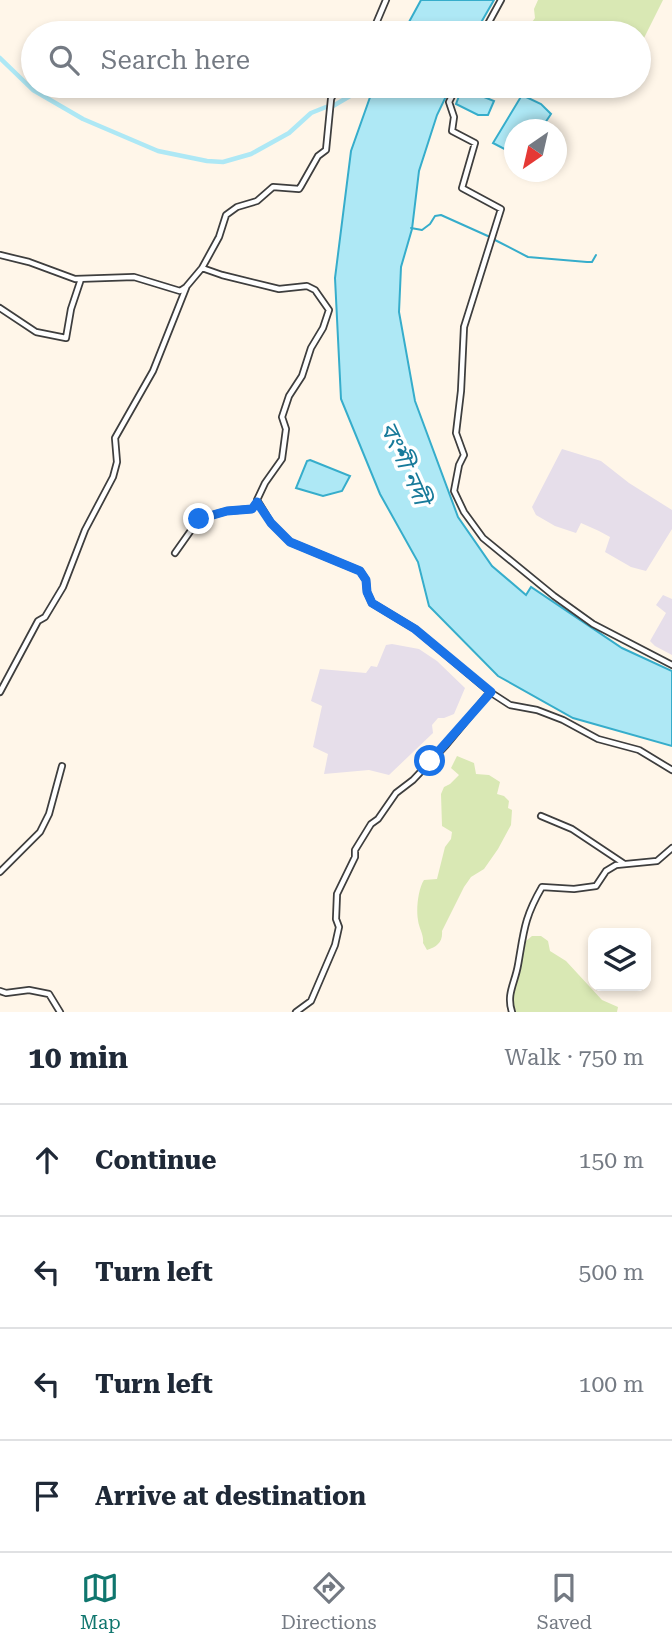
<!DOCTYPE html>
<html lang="en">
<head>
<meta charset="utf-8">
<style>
  :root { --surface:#fff; --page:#f2f2f3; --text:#1f2937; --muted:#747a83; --line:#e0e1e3; --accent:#0f766e }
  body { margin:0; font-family:"Roboto Serif","Noto Sans Bengali",serif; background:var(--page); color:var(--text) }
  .controls { position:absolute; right:21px; bottom:21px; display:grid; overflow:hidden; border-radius:14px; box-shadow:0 4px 10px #0003 }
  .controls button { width:63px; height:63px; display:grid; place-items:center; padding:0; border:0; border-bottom:2px solid var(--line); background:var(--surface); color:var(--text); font:35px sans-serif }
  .compass { position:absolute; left:504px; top:119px; width:63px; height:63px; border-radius:50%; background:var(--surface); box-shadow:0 4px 10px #0003; rotate:214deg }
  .stop { position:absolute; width:21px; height:21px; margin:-16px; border:5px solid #1a73e8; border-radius:50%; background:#fff }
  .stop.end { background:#1a73e8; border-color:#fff; box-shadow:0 2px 7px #0008 }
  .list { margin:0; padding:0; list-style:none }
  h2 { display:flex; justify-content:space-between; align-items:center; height:91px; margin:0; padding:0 28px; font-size:30px }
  h2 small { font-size:23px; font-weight:400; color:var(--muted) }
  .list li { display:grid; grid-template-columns:46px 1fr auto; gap:21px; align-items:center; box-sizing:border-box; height:112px; padding:0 28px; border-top:2px solid var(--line) }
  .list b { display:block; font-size:26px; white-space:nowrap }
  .list em { font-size:23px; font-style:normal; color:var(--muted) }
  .icon { flex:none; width:38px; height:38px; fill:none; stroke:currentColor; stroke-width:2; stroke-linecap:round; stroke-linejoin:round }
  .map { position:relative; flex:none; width:672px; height:1012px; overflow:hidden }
  .search { position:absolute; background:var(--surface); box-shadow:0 4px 10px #0003; left:21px; right:21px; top:21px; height:77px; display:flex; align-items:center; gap:18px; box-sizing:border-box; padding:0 24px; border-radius:38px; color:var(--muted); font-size:26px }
  .sheet { height:539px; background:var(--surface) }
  nav { display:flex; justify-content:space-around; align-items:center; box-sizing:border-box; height:98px; border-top:2px solid var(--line); background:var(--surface); font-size:19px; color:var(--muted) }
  nav a { display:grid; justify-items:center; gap:4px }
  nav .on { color:var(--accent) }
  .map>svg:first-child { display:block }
  .industrial { fill:#e6deea }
  .green { fill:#d9e8b4 }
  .water { fill:#aee8f5; stroke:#36adcb; stroke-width:2 }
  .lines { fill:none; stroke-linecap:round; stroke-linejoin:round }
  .stream { stroke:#36adcb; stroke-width:2 }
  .canal { stroke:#aee8f5; stroke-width:4.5 }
  .minor-casing { stroke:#3e3e3e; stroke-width:8 }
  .minor { stroke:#fff; stroke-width:4.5 }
  .route { stroke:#1a73e8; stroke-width:9 }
  .labels { text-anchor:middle; stroke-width:7; stroke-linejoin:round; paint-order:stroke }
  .water-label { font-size:24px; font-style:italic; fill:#177a9a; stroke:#fff }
</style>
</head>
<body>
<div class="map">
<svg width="672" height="1012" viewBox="0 0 672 1012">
  <rect width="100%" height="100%" fill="#fff6e9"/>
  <path class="industrial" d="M562,449L601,461L629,483L672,510V529L646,571L631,567L605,552L610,537L599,531L581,523L576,533L555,526L536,515L532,507Z
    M663,595L672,599V655L655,646L650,641L666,613L656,605Z
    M392,644L419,649L437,661L465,688L454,714L444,718H438L432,725L433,733L389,775L369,770L324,774L328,754L313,747L322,706L311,701L320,669L366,673L371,666L377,667L386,645Z"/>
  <path class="green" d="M538,0H663L639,48V33H524L535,18L534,9Z
    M457,756L474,763L476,774L489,775L500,782L497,794L504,796L509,801L508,808L512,810L511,825L498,849L484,869L471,877L464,887L442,931C443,942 437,947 427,950L423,943C424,934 419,929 418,920C416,910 418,889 424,880L437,879L445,847L451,839L452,832L442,826L441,794L444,787L450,784L459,775L451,768Z
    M532,936H541L548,941L550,951L566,961L602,1000L618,1007L617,1012H516L511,996L521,967L526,941Z"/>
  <path class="water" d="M421,0H494L475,33H403Z
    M374,86H451L437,115L419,171L412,229L401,267L399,312L415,401L458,517L492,566L526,595L531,587L622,648L672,671V746L573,718L498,676L429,606L418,562L380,494L341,399L335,278L351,151Z
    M462,88L494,101L488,115H478L456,104Z
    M522,95L541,104L551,114L541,129L514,130V154L493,143Z
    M310,460L350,476L342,491L323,496L296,488L307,461Z"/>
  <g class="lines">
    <path class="stream" d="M411,228L422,230L430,224L435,216L441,215L490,237
      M493,239L528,257L587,262H592L596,255"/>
    <path class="canal" d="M0,58L33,90L83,119L158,151L207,161L223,162L251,154L289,133L311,113L326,107
      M333,106L367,86"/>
    <g class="minor-casing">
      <path id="minor" d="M372,33L386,0
        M483,33L501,0
        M457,86L449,102L454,117L452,131L475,143L462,188L501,209L464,327L461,391L456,433L464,455L459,465L454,491L464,512L483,538L554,596L593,624L672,665
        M0,255L29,262L75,279L134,277L180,291L186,287L202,268L219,237L226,215L237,207L257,201L273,187L299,189L301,186L318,156L326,150L331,99L337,86
        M202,268L222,275L279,289L307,286L315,290L329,310L323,328L311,348L302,376L289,396L282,417L286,429L282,459L265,483L257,500L271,523L290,542L360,571L366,580L367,592L372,603L415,629L490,692L510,705L537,710L563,720L598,739L639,750L672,770
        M0,308L36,332L66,338L71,309L81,279
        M175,553L199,519L227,511L252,509L257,502
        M0,692L38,621L45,617L63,587L85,530L113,477L117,462L115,438L153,371L186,288
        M541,816L572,829L623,863
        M0,872L40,832L49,814L62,766
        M0,991L6,993L29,990L49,994L60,1012
        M296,1012L311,1001L335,945L339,927L336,919L337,894L355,857V850L371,824L378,819L396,793L413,780L446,745L490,692
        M512,1012C506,994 515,983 518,965C524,931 524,918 542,887L574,889L596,886L606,871L616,865L657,861L672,848"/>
    </g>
    <use href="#minor" class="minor"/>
  </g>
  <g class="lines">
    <path class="route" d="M199,519L227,511L252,509L257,502L271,523L290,542L360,571L366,580L367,592L372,603L415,629L491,692L430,761"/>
  </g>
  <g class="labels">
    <g class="water-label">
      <text transform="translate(405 463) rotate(66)" y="8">বংশী নদী</text>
    </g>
  </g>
</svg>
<div class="controls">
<button><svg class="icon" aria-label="layers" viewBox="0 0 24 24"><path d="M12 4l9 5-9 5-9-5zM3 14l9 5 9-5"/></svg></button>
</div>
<svg class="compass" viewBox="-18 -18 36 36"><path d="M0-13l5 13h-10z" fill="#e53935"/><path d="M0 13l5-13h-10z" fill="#747a83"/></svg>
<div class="stop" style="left:430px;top:761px"></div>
<div class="stop end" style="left:199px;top:519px"></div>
<div class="search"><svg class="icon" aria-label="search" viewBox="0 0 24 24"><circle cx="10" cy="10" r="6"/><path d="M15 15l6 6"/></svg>Search here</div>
</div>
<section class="sheet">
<h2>10 min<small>Walk · 750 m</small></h2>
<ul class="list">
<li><svg class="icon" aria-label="ahead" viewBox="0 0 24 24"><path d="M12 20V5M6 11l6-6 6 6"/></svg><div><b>Continue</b></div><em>150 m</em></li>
<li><svg class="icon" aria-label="left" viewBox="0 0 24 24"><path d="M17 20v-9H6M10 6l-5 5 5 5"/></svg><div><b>Turn left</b></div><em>500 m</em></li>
<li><svg class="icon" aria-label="left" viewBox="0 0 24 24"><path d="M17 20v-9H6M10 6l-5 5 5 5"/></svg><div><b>Turn left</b></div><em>100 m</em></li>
<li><svg class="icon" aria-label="arrive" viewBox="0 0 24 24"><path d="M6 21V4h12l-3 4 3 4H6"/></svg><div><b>Arrive at destination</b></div></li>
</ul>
</section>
<nav>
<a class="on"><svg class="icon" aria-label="map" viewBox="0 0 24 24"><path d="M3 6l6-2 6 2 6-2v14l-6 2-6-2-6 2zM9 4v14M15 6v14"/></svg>Map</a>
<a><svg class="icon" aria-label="directions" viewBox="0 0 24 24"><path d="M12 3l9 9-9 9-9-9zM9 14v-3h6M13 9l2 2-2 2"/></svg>Directions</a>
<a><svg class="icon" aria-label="saved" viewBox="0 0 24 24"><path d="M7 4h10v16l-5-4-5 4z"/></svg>Saved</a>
</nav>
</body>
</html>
